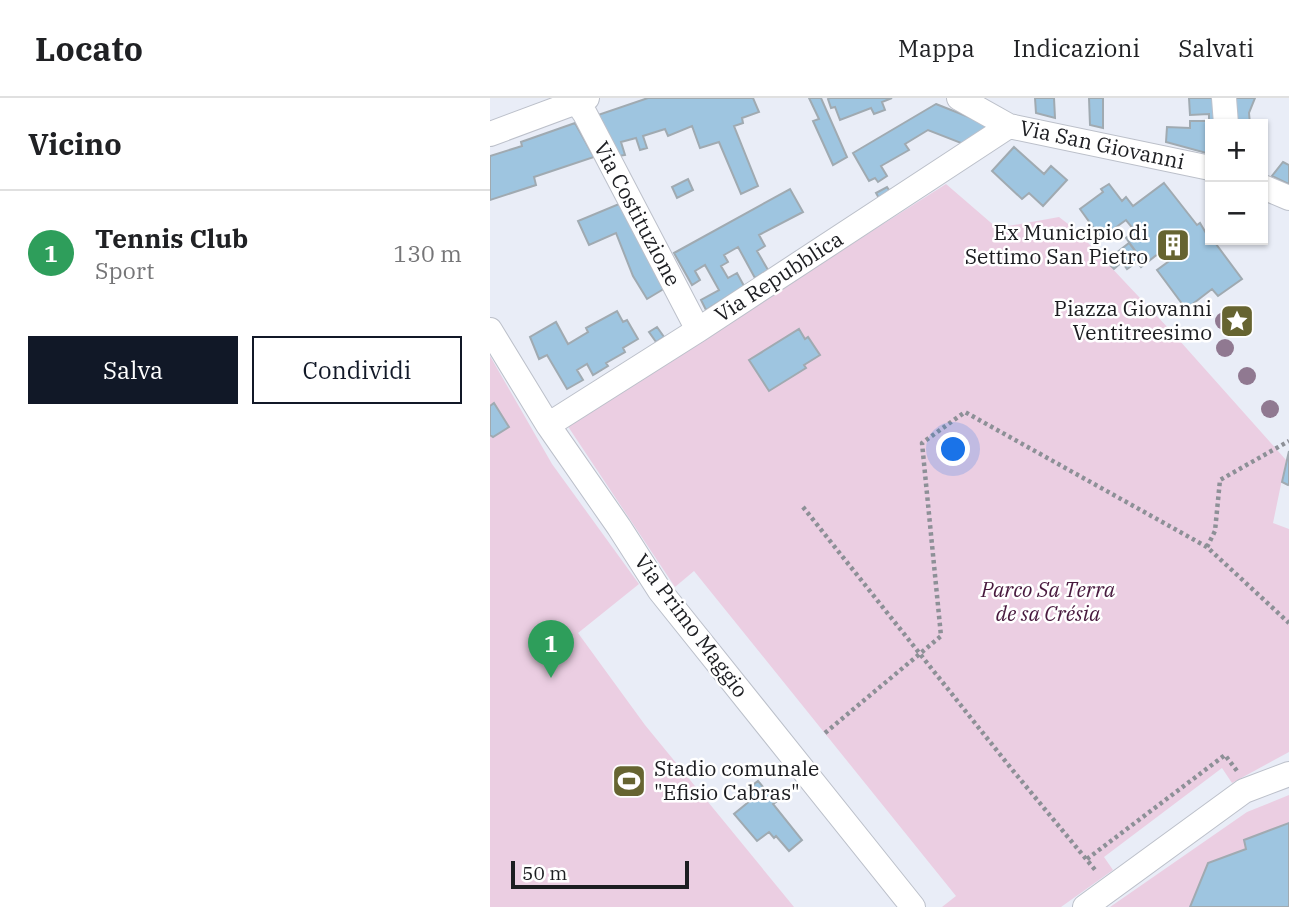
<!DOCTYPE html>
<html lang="it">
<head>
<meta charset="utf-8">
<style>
  :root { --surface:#fff; --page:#f6f6f6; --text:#202124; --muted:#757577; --line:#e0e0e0; --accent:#111827 }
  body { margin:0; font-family:"IBM Plex Serif",serif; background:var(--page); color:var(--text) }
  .controls { position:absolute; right:21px; top:21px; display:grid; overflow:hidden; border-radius:0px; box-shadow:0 2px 5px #0004 }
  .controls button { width:63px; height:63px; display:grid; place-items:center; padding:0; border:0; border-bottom:2px solid var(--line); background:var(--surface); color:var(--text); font:35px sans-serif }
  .scale { position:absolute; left:21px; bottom:18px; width:178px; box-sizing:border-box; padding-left:7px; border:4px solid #1c1d21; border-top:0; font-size:19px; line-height:24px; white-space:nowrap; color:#1c1d21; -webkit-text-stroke:5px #fff; paint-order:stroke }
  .you { position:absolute; left:464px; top:352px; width:24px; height:24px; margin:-18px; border:5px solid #fff; border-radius:50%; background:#1a73e8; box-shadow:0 0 0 10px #1a73e833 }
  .badge { display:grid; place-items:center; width:46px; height:46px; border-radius:50%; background:var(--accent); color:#fff; font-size:23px; font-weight:700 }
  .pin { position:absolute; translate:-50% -58px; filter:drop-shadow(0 2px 4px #0008) }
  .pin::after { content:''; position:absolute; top:37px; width:24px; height:21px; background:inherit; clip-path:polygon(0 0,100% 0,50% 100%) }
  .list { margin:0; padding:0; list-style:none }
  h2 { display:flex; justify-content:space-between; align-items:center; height:91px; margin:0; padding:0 28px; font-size:30px }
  h2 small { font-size:23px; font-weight:400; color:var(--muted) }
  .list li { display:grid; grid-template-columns:46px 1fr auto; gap:21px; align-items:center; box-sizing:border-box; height:126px; padding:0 28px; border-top:2px solid var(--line) }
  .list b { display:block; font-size:26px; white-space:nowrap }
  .list p { margin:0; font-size:23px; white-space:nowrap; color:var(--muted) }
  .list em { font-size:23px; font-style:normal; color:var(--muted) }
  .actions { display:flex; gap:14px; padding:21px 28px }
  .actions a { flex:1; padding:16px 0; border:2px solid var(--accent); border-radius:0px; text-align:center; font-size:24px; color:var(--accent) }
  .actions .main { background:var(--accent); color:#fff }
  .map { position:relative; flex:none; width:799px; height:809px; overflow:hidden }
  header { display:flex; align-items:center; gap:42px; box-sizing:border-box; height:98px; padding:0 35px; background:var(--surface); border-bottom:2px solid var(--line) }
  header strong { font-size:33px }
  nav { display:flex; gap:38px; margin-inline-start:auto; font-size:24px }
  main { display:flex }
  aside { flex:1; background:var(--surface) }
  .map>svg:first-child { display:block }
  .green { fill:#ebcee2 }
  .building { fill:#9ec5e0; stroke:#a0aab1; stroke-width:2 }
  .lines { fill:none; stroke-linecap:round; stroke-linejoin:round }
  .minor-casing { stroke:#bcc0ca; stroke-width:26 }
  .path { stroke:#8d9097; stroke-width:4.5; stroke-dasharray:3.5 3.5; stroke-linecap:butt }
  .minor { stroke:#fff; stroke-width:24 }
  .tree { fill:#907991 }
  .labels { text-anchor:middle; stroke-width:5; stroke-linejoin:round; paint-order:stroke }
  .street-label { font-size:21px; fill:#1c1d21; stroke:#fff }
  .poi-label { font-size:21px; fill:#1c1d21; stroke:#fff; text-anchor:end }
  .park-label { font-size:21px; font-style:italic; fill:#481a3e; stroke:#fff }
</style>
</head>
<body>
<header>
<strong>Locato</strong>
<nav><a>Mappa</a><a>Indicazioni</a><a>Salvati</a></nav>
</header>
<main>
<aside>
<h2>Vicino<small></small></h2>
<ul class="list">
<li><span class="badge" style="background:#2e9e5b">1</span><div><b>Tennis Club</b><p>Sport</p></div><em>130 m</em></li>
</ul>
<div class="actions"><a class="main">Salva</a><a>Condividi</a></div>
</aside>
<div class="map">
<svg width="799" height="809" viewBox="0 0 799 809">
  <rect width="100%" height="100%" fill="#e9edf7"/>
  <path class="green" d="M456,86L507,130L569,119L586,132L681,233L796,362L783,425L799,431V654L742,685L732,670L614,759L623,772L571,809H452L466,798L204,473L185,489L77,327Z
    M0,258L62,366L149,486L88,535L155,627L304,809H0Z
    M799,697V809H620L757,714Z"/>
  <path class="building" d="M158,0H263L269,14L252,20L253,25L244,28L268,88L251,96L229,44L210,50L202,28L178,38L175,31L153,38L157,50L150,52L146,40L131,44L135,57L129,58L105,18Z
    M319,0H331L357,59L343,67L323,23L329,21Z
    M340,0H402L392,4L395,12L384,16L381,10L350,22L345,9L341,10L338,1Z
    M545,0H564L565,20L546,15Z
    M599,0H613V30L600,27Z
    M699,0H729V26H720V56L676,44L677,29L700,30V23H719V16L700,17Z
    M740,0H765L759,15L760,26H742Z
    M446,6L504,29L476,47L438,32L415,46L419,52L391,68L397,78L388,84L385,80L379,83L363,55Z
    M85,25L104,59L44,79L46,87L0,102V58L32,48L31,44Z
    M524,49L554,76L561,68L577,82L553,108L539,95L532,101L502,73Z
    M793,64L799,67V86L782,78Z
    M198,81L203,92L187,100L182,89Z
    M674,85L707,127L710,125L720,142H723L752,181L728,198L722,191L696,211L667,172L686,158L678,148L655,166L636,140L645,133L636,122L611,140L590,111L613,94L611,91L619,86L632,103L636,99L643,108Z
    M397,89L401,95L390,102L386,95Z
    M300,91L313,114L269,137L275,148L267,153L278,172L265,180L248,149L234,157L238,164L231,168L238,180L247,175L254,188L216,212L211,202L229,192L215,167L205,173L210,182L202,187L184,155Z
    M129,106L177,189L157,201L143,178L126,135L99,147L88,123Z
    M639,145L655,166L651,169L647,164L637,171L632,164L624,171L616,163Z
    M127,213L133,224L137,222L148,241L133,250L135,254L116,265L118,268L103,277L97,266L87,272L93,282L77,291L57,257L49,261L40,239L66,224L78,246L98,234L96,230Z
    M167,229L174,239L166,244L159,234Z
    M309,231L315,241L318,239L330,257L314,267L316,270L279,293L259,262Z
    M4,305L19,329L3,339L0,337V308Z
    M799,353V386L798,387L792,384Z
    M268,683L286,704L283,706L312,742L299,753L286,738L284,740L279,734L267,743L244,716L261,702L254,694Z
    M799,725V809H700L718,765L756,751L754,742Z"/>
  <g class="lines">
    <g class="minor-casing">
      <path id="minor" d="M84,0L95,16L208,232
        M469,0L519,28L720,70
        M734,0L736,26
        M0,36L97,0
        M773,89L799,100
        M0,232L58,327L129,429L170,493L423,809
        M58,327L208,232L519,28
        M595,809L754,693L799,676"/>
    </g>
    <path class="path" d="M313,409L520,669L606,773
      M717,449L725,433L730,382L799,343
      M335,635L451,538L432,345L475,314L717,449L799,525
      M597,761L735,657L747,673"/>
    <use href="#minor" class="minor"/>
  </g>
  <g class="tree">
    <circle cx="734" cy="223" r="9"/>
    <circle cx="735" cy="250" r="9"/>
    <circle cx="757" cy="278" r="9"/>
    <circle cx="780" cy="311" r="9"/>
  </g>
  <defs>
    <g id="building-square" transform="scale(1.75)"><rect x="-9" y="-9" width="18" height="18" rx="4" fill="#666431" stroke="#fff"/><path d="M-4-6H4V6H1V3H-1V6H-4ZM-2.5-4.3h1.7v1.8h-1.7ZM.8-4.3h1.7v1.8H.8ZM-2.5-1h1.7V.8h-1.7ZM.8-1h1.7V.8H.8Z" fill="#fff"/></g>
    <g id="sight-square" transform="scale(1.75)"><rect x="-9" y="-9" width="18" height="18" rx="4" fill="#666431" stroke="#fff"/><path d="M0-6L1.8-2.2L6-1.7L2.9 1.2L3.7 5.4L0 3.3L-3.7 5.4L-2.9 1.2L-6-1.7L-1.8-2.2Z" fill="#fff"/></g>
    <g id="stadium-square" transform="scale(1.75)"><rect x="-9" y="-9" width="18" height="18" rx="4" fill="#666431" stroke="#fff"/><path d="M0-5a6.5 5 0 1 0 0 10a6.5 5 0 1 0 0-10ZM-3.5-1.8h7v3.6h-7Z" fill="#fff"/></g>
  </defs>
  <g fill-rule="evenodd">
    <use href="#building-square" x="683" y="147"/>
    <use href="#sight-square" x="747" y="223"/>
    <use href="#stadium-square" x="139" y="683"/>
  </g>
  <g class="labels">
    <g class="street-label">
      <text transform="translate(612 47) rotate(12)" y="7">Via San Giovanni</text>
      <text transform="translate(147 116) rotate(62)" y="7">Via Costituzione</text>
      <text transform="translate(289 179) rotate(-33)" y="7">Via Repubblica</text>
      <text transform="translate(201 528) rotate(53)" y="7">Via Primo Maggio</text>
    </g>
    <g class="poi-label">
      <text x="658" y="142">Ex Municipio di<tspan x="658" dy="24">Settimo San Pietro</tspan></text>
      <text x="722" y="218">Piazza Giovanni<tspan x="722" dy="24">Ventitreesimo</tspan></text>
      <text x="164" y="678" text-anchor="start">Stadio comunale<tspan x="164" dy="24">"Efisio Cabras"</tspan></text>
    </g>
    <g class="park-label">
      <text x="558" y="499">Parco Sa Terra<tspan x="558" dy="24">de sa Crésia</tspan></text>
    </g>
  </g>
</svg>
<div class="controls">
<button>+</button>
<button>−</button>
</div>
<div class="scale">50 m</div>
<div class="you"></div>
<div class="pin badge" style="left:61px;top:580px;background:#2e9e5b">1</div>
</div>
</main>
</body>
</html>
